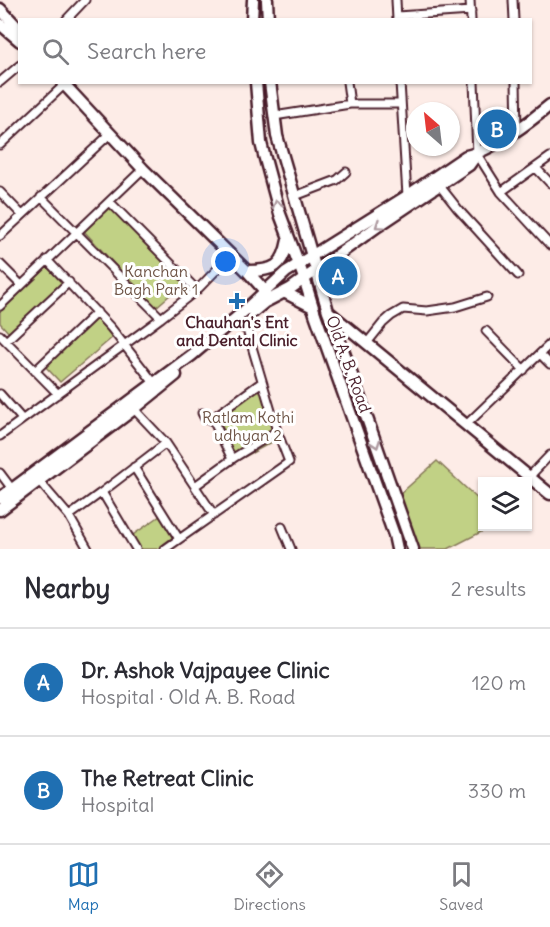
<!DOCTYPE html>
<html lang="en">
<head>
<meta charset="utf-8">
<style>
  :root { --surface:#fff; --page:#f7f7f7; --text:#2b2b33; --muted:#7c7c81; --line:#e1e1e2; --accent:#1f6fb2 }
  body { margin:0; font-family:Delius,sans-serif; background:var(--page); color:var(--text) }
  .controls { position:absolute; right:18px; bottom:18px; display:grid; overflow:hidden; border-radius:0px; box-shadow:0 2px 4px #0004 }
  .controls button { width:54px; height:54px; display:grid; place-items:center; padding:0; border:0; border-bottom:2px solid var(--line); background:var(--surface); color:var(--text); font:30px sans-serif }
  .compass { position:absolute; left:406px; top:102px; width:54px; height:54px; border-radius:50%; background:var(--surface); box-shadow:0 2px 4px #0004; rotate:332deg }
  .you { position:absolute; left:226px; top:262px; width:21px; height:21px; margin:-15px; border:4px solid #fff; border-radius:50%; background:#1a73e8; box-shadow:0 0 0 9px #1a73e833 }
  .badge { display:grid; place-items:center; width:39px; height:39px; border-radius:50%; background:var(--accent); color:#fff; font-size:20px; font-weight:700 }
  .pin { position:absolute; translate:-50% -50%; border:3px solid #fff; box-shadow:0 2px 6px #0006 }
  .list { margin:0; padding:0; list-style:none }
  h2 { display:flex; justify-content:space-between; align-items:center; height:78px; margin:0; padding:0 24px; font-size:26px }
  h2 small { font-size:20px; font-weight:400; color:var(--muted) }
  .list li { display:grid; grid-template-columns:39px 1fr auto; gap:18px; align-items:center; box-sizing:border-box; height:108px; padding:0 24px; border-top:2px solid var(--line) }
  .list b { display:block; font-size:22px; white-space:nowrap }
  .list p { margin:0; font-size:20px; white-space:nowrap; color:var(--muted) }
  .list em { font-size:20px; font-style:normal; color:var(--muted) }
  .icon { flex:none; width:33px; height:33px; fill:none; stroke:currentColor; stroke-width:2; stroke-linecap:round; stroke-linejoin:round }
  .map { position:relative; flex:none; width:550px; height:549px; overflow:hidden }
  .search { position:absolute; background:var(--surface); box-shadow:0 2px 4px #0004; left:18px; right:18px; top:18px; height:66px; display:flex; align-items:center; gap:15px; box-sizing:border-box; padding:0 21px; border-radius:0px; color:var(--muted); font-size:22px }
  .sheet { height:294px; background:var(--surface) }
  nav { display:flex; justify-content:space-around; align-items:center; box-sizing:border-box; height:84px; border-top:2px solid var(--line); background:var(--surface); font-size:16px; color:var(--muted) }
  nav a { display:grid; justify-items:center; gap:3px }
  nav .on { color:var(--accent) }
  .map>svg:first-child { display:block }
  .green { fill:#c1d185; stroke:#867858; stroke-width:1.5 }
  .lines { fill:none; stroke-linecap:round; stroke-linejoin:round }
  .street-casing { stroke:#4a1f2b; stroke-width:11 }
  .secondary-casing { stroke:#4a1f2b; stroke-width:15 }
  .street { stroke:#fff; stroke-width:7 }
  .secondary { stroke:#fff; stroke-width:10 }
  .oneway { stroke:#ae9aa0 }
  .poi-dot { fill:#1f6fb2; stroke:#fff; stroke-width:2 }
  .labels { text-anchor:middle; stroke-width:6; stroke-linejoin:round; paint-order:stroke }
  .park-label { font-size:16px; fill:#6e5446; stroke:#fff }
  .poi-label { font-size:16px; font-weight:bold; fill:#4a1f2b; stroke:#fff }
  .street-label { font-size:16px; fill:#4a1f2b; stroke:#fff }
</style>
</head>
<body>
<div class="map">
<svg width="550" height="549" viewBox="0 0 550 549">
  <rect width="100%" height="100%" fill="#fdece7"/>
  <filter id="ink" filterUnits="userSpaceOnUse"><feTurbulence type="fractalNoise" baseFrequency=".0167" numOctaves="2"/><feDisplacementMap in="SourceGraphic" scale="12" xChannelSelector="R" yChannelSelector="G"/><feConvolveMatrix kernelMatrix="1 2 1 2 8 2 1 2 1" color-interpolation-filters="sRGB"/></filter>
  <g filter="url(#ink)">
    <path class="green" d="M109,205L186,281L155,308L83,230Z
      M47,267L63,284L9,333L0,323V312Z
      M96,319L113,337L60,382L44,365Z
      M260,386L278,439L235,462L218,414Z
      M437,461L482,503V526L491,527L448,549H418L399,495Z
      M160,516L174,536L157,549H138L130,537Z"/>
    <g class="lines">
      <g class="street-casing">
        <path id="street" d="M396,0L397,20
          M470,0L471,20
          M513,0L514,20
          M397,16L471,11
          M66,20L85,0
          M0,82L20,65
          M347,82L350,104
          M400,82L407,196
          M474,82L477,154L501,192L550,245
          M516,82L517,130
          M274,116L350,104H401
          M0,145L64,85
          M536,168L550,183
          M439,185L458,209L518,275
          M0,192L22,215
          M501,192L550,157
          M295,196L337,180L346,172
          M41,197L161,318
          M110,202L197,290
          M0,236L110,134
          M47,260L111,328L154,383
          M0,264L21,285
          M0,306L143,169
          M486,331L524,370
          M0,335L58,394
          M6,341L69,282
          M367,343L383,323L391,316L403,309L427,311L455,307L487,297
          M540,354L550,364
          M35,371L97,312
          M0,394L22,419
          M134,409L166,443L214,515
          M202,413L205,419L210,420L262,382
          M212,418L232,459
          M466,425L550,344
          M0,436L161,318L197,290L231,255
          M134,467L179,539
          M0,473L12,489
          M529,477L550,455
          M39,481L69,516L88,549
          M195,486L235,457L277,431
          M102,492L136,549
          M69,516L102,492L166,443
          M282,527L291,549
          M165,549L289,462L277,431L247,330L238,325L240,316"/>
      </g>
      <g class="secondary-casing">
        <path id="secondary" d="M267,0L268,20
          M0,9L20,30
          M252,20L253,0
          M0,24L20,41
          M62,82L143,169L247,271L265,291V296
          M256,82L261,143L264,155L280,214L304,278L315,314L394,535L397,549
          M270,82L277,136L328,311L342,347L413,549
          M247,271C274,271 283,267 288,240
          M284,292L313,307
          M253,312L265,302L290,289L378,226L469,165L477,154
          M330,313L550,494
          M0,498L192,355L243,312L286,272L407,196L466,156C491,151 530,122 550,105
          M0,510L134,409L176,375"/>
      </g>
      <use href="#street" class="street"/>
      <use href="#secondary" class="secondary"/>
    </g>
    <defs><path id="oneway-chevron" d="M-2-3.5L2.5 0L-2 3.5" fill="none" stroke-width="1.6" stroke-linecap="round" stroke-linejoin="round" transform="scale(1.5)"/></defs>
    <g class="oneway">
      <use href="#oneway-chevron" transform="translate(277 204) rotate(-105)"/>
      <use href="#oneway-chevron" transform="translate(379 225) rotate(146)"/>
      <use href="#oneway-chevron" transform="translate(376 444) rotate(71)"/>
    </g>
  </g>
  <path class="poi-dot" d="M234 292h6v6h6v6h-6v6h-6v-6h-6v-6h6z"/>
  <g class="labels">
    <g class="park-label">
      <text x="156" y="277">Kanchan<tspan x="156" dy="18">Bagh Park 1</tspan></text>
      <text x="248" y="423">Ratlam Kothi<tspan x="248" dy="18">udhyan 2</tspan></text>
    </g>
    <g class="poi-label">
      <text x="237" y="328">Chauhan's Ent<tspan x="237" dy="18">and Dental Clinic</tspan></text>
    </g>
    <g class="street-label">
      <text transform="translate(349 364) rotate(70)" y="6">Old A. B. Road</text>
    </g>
  </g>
</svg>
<div class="controls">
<button><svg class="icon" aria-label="layers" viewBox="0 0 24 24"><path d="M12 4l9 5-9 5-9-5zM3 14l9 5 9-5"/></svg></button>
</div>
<svg class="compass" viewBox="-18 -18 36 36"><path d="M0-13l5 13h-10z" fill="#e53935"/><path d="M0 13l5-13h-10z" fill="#7c7c81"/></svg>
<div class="you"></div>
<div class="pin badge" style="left:338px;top:276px">A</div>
<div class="pin badge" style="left:497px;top:129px">B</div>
<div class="search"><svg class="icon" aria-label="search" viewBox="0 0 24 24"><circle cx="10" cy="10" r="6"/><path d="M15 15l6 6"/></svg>Search here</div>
</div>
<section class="sheet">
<h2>Nearby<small>2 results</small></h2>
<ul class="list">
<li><span class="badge">A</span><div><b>Dr. Ashok Vajpayee Clinic</b><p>Hospital · Old A. B. Road</p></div><em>120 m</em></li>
<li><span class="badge">B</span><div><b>The Retreat Clinic</b><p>Hospital</p></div><em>330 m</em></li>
</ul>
</section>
<nav>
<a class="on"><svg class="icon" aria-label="map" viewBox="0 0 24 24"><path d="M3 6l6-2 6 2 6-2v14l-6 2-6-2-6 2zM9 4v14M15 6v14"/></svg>Map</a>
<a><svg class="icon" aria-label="directions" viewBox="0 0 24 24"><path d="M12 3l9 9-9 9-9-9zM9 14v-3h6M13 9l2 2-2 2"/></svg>Directions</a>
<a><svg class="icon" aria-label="saved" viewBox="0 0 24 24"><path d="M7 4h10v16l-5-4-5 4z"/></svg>Saved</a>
</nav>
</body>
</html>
